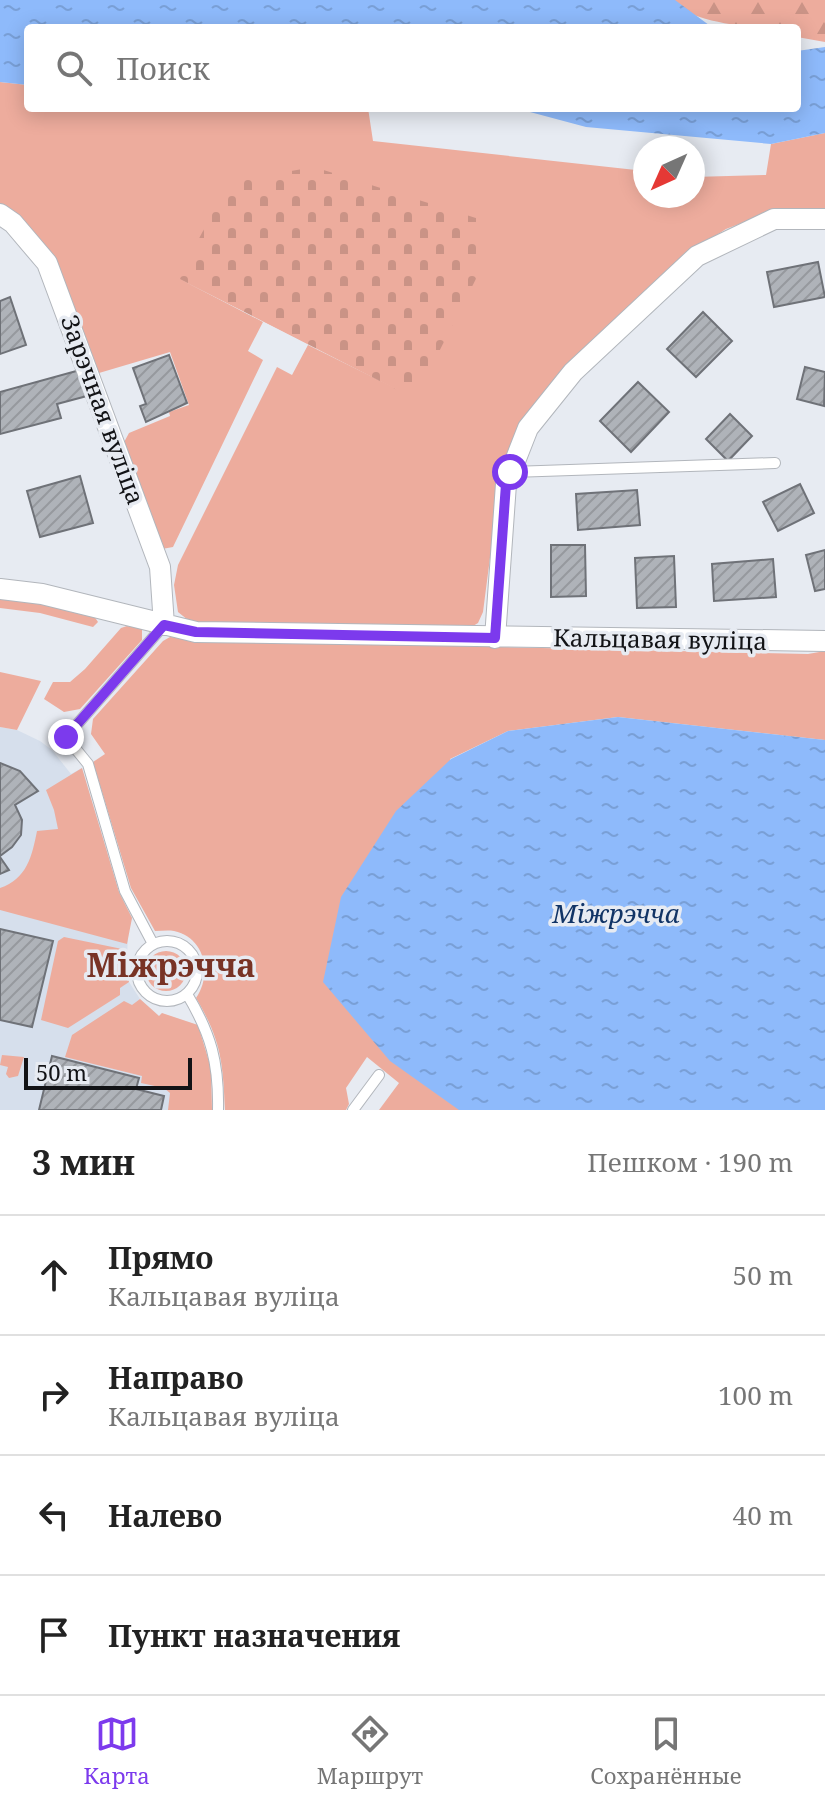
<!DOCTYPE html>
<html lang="ru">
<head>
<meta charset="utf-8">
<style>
  :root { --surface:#fff; --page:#f2f2f2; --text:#222; --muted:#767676; --line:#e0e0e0; --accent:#7c3aed }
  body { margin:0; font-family:"Noto Serif",serif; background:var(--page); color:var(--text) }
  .compass { position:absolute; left:633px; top:136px; width:72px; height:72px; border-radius:50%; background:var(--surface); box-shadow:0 4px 20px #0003; rotate:225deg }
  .scale { position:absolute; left:24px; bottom:20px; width:168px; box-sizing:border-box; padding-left:8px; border:4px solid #121316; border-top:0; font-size:22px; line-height:28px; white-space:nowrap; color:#121316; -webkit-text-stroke:6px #e7ebf2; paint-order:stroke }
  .stop { position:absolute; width:24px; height:24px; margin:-18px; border:6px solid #7c3aed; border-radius:50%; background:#fff }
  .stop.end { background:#7c3aed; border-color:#fff; box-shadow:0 2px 8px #0008 }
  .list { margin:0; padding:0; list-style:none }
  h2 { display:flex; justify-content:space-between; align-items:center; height:104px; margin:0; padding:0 32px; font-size:34px }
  h2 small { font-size:26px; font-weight:400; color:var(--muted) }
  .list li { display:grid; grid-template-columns:52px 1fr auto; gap:24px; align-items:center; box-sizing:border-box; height:120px; padding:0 32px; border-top:2px solid var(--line) }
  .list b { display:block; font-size:30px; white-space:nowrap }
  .list p { margin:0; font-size:26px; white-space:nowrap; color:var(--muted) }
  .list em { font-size:26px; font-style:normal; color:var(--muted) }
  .icon { flex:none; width:44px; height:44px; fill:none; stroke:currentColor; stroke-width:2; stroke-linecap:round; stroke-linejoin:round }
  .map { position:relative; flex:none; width:825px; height:1110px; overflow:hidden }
  .search { position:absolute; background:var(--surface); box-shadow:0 4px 20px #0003; left:24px; right:24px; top:24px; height:88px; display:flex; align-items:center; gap:20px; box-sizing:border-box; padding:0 28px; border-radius:8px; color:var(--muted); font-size:30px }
  .sheet { height:584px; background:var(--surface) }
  nav { display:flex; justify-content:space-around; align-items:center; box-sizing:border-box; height:112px; border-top:2px solid var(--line); background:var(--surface); font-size:22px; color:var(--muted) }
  nav a { display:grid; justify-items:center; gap:4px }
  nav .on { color:var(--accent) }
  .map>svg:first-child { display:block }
  .built { fill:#d6dfec }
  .green { fill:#edac9d }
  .forest { fill:url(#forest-firs) }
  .cemetery { fill:url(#cemetery-stones) }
  .water { fill:url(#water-ripples) }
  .building { fill:url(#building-hatch); stroke:#6f7278; stroke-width:2 }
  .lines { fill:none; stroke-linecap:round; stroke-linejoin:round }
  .lane-casing { stroke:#b2b6bc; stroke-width:12 }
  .street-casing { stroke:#b2b6bc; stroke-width:22 }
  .lane { stroke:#fff; stroke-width:10 }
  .street { stroke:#fff; stroke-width:20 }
  .route { stroke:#7c3aed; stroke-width:10 }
  .labels { text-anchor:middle; stroke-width:7; stroke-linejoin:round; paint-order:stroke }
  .street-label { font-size:24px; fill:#121316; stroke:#e7ebf2 }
  .water-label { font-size:26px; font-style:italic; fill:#113466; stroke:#e7ebf2 }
  .district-label { font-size:32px; font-weight:bold; fill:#783325; stroke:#e7ebf2 }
</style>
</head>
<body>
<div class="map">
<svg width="825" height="1110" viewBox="0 0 825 1110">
  <defs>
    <pattern id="forest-firs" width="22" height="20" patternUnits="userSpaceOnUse" patternTransform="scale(2)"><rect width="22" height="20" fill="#edac9d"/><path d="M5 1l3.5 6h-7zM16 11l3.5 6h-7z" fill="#ca9386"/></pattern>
    <pattern id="cemetery-stones" width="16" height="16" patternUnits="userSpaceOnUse" patternTransform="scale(2)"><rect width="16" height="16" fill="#edac9d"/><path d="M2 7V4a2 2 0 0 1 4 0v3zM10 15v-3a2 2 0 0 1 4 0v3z" fill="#ca9386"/></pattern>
    <pattern id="water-ripples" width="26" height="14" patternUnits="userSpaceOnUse" patternTransform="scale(2)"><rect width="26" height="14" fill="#8ebafb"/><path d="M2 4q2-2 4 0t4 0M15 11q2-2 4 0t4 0" fill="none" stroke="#799fd6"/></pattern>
    <pattern id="building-hatch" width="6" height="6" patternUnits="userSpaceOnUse" patternTransform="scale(2)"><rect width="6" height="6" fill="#afb3b9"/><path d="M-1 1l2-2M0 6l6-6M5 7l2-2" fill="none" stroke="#96999e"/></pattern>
  </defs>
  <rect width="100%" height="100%" fill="#e7ebf2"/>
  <path class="built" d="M0,727L17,730L40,741L52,750L71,774L82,768L119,892L132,918L128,934L127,957L123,958L129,982L140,999L159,1016L162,1013L212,1110H0Z"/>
  <path class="green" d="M0,82L28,85V108H368L373,141L645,171V196H693V177L766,175L771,144L825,133V212L773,211L726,229L692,251L569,368L500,480L483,612L478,623L468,629L193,624L178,612L174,585L178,565L277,367L292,375L308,345L415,398L178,278L263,322L248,351L263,360L173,547L162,549L123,444L129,433L170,416L169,412L189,405L170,352L99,373L54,260L0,205Z
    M0,598L40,603L94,616L98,622L93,627L40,613L0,608Z
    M127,626L142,629V640L80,709L64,712L44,699L53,682H70L85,669L121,628Z
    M170,637L229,641L808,654L825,651V740L618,717L508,731L450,759L562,1110H379L399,1083L367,1057L346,1088L349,1104L346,1110H225C223,1062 221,1040 196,998C212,975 206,938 174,931C168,930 161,931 155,931L131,888L93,762L105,754L91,734L93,719L163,641Z
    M0,672L41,681L17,730L0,727Z
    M82,768L119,892L132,918L127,944L0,910V888C27,879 32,856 37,831L58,829L54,810L46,790Z
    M64,937L127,950V957L123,958L129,982L120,988V995L68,1028L41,1020L58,941Z
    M146 971a20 20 0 1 1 40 0a20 20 0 1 1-40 0Z
    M140,999L159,1016L162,1013L198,1025L211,1068L212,1110H168L170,1093L164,1088L141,1083L142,1076L65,1057L72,1035L124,1001L132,1005Z
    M2,1055L24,1057L18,1076L9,1078L6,1074L8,1067L0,1065Z"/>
  <path class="forest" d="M665,0H825V42L797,37V28C753,28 701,26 665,0Z"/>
  <path class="cemetery" d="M314,167L479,219L484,263L415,399L178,278L229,182Z"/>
  <path class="water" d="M0,0H675L713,28H28V85L0,82Z
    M825,47V133L771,144L586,127L515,108H797V51Z
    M618,717L825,740V1110H459L390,1061L323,982L341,897L396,811L451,759L508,731Z"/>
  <path class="building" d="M818,262L825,297L774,307L767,272Z
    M10,297L26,345L0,354V301Z
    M703,312L732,341L696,377L667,349Z
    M169,355L187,403L146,422L140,406L146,404L133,368Z
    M805,367L825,372L824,406L797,399Z
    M80,370L87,396L57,404L61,418L0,434V392Z
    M638,382L669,412L631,452L600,421Z
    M730,414L752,436L728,461L706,439Z
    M80,476L93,523L40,537L27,491Z
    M800,484L814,513L778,531L763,502Z
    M637,490L640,525L578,530L576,494Z
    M551,545H585L586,596L551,597Z
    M825,550V589L815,591L806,555Z
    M674,556L676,607L637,608L635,558Z
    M773,559L776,597L714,601L712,564Z
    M0,763L20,771L38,791L15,805L22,820L21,835L12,847L0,856Z
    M0,857L9,870L0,874Z
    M0,929L53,941L32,1027L0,1020Z
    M52,1056L139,1078L136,1089L164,1096L161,1110H39Z"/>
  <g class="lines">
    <g class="lane-casing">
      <path id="lane" d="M512,472L775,463
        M137 971a30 30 0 1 1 60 0a30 30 0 1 1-60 0Z
        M153,944L125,891L88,764L66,737L164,625
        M187,994C211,1034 219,1063 218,1110
        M353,1110L379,1075"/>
    </g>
    <g class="street-casing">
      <path id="street" d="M0,214L13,223L47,263L160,567L164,625
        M0,589L42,594L196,632L825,641
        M495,638L506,484L528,428L573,372L697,256L774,219H825"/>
    </g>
    <use href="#lane" class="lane"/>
    <use href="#street" class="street"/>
  </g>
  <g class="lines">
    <path class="route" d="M66,737L164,625L196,632L495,638L506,484L510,472"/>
  </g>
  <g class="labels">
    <g class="street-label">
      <text transform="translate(102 410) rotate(70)" y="8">Зарэчная вуліца</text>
      <text transform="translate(660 640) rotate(1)" y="8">Кальцавая вуліца</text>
    </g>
    <g class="water-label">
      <text x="616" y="923">Міжрэчча</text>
    </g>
    <g class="district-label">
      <text x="171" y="977">Міжрэчча</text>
    </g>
  </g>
</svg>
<svg class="compass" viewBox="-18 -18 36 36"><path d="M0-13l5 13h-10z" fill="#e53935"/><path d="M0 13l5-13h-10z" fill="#767676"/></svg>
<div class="scale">50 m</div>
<div class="stop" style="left:510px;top:472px"></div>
<div class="stop end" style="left:66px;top:737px"></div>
<div class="search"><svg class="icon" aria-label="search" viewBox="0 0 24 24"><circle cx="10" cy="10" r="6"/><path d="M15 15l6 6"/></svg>Поиск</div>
</div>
<section class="sheet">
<h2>3 мин<small>Пешком · 190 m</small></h2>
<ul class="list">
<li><svg class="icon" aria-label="ahead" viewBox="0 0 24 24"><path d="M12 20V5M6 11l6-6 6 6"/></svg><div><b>Прямо</b><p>Кальцавая вуліца</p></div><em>50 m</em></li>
<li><svg class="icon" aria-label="right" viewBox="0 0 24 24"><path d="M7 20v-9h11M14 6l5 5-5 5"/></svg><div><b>Направо</b><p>Кальцавая вуліца</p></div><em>100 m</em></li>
<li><svg class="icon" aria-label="left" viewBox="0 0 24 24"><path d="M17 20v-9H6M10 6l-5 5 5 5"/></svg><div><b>Налево</b></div><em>40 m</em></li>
<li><svg class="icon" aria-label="arrive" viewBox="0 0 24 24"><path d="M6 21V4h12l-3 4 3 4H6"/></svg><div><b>Пункт назначения</b></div></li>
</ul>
</section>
<nav>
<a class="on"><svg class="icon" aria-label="map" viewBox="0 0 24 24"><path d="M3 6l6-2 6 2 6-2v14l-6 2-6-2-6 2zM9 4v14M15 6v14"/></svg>Карта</a>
<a><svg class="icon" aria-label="directions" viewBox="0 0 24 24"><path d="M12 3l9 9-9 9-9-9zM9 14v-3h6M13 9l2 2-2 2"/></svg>Маршрут</a>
<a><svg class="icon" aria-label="saved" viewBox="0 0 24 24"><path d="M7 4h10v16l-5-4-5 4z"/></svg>Сохранённые</a>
</nav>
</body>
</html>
